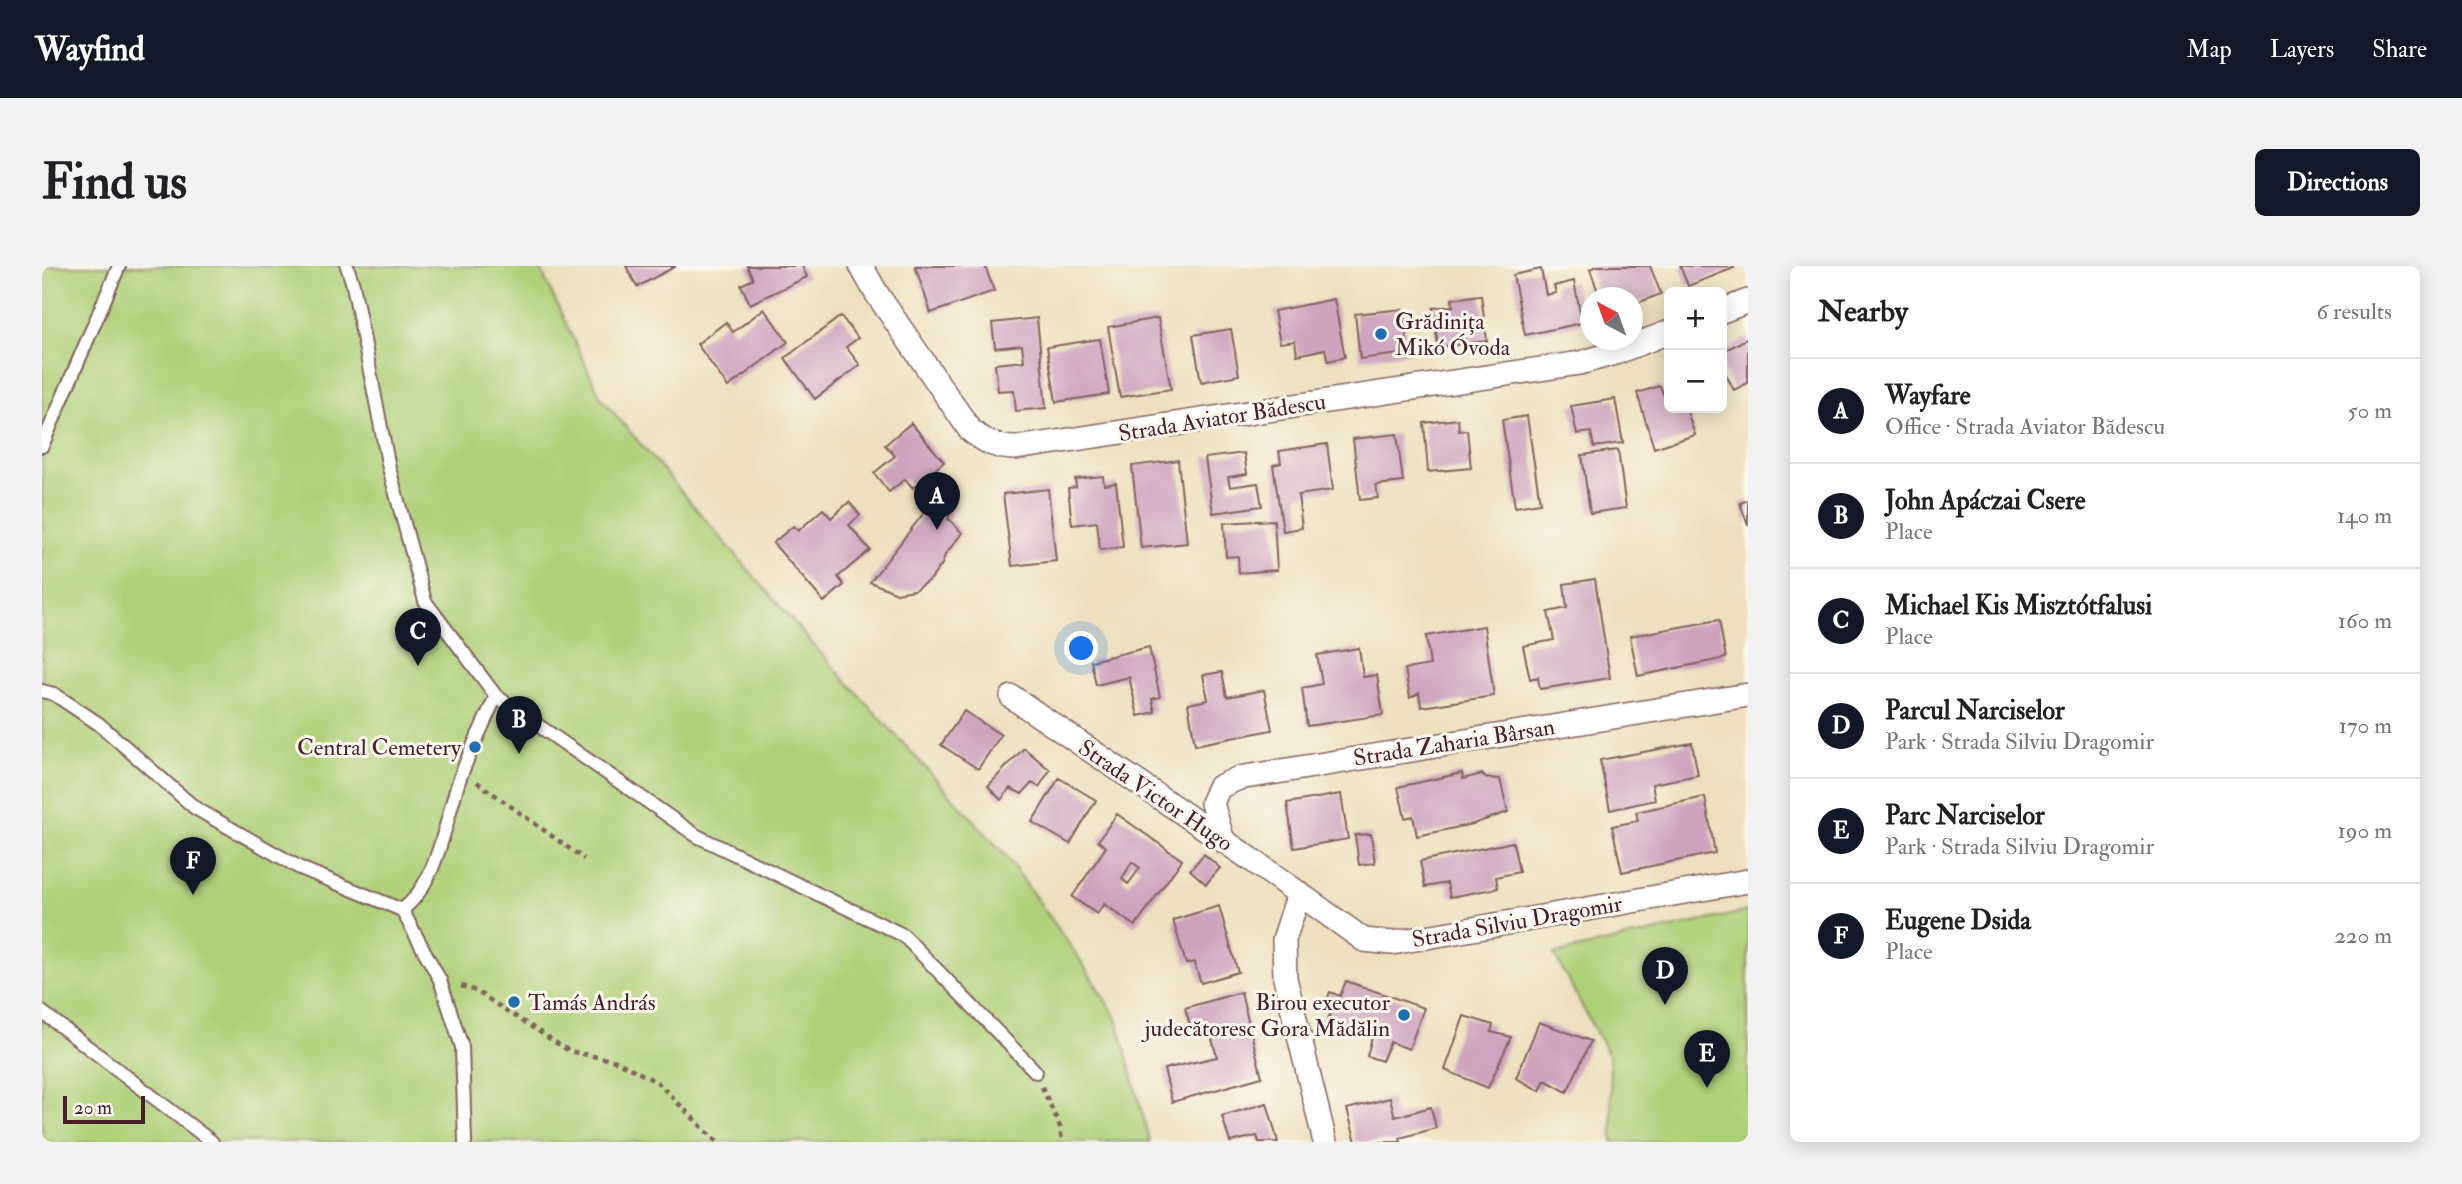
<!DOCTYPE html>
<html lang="en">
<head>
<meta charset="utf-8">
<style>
  :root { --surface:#fff; --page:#f2f2f2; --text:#202124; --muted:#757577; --line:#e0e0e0; --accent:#111827 }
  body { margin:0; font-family:"IM FELL Double Pica",serif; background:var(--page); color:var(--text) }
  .controls { position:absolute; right:21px; top:21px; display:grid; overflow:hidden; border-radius:10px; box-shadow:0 4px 18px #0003 }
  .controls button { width:63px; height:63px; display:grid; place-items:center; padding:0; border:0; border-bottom:2px solid var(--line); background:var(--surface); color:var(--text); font:35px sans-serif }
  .compass { position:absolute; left:1538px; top:21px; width:63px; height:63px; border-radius:50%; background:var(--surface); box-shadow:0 4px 18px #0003; rotate:319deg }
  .scale { position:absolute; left:21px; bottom:18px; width:82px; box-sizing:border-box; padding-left:7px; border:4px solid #4a1f2b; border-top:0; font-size:19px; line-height:24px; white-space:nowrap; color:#4a1f2b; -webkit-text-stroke:5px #fbf7ec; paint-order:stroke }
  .you { position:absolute; left:1040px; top:383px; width:24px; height:24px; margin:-18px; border:5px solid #fff; border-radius:50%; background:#1a73e8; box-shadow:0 0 0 10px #1a73e833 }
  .badge { display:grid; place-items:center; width:46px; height:46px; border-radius:50%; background:var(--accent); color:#fff; font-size:23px; font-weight:700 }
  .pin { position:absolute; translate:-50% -58px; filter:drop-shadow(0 2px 4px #0008) }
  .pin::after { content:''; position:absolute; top:37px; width:24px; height:21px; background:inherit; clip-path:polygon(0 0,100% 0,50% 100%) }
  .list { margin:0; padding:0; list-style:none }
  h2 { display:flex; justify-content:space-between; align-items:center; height:91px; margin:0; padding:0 28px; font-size:30px }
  h2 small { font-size:23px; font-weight:400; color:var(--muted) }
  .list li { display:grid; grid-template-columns:46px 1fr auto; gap:21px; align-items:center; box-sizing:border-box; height:105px; padding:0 28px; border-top:2px solid var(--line) }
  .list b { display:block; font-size:26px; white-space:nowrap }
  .list p { margin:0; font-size:23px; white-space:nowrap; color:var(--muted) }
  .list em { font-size:23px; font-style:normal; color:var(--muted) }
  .map { position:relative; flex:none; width:1706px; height:876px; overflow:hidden; border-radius:10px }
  header { display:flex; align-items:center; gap:42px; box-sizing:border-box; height:98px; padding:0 35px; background:var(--accent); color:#fff }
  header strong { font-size:33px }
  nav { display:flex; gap:38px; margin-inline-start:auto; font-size:24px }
  .intro { display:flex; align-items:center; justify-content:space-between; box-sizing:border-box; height:168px; padding:0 42px }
  h1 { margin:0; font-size:49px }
  .button { padding:18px 32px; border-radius:10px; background:var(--accent); color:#fff; font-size:24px; font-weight:700 }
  main { display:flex; gap:42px; padding:0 42px }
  aside { flex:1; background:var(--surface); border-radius:10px; box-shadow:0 4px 18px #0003 }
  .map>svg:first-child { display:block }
  .green { fill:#aed078; stroke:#7c7852; stroke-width:2 }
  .building { fill:#cda3be; fill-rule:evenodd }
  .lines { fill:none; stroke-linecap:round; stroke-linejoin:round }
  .lane-casing { stroke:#83635e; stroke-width:16 }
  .street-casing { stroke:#83635e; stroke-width:26 }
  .path { stroke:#83635e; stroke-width:4.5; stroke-dasharray:5 5; stroke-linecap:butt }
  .lane { stroke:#fff; stroke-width:12 }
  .street { stroke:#fff; stroke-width:23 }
  .poi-dot { fill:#1f6fb2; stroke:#fbf7ec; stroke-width:2.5 }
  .labels { text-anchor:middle; stroke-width:6; stroke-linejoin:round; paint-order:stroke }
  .poi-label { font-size:23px; fill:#4a1f2b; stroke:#fbf7ec; text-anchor:start }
  .street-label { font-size:23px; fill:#4a1f2b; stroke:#fbf7ec }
</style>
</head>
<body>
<header>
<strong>Wayfind</strong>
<nav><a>Map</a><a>Layers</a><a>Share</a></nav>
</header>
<div class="intro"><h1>Find us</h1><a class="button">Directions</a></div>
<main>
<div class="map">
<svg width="1706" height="876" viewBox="0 0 1706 876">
  <rect width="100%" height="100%" fill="#fbf7ec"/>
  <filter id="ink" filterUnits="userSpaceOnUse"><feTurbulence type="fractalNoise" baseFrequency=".0143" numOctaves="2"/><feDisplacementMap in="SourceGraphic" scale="14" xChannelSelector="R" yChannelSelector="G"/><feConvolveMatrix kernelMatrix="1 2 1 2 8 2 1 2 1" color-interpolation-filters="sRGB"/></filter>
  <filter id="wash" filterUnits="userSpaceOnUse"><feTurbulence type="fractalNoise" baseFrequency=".00686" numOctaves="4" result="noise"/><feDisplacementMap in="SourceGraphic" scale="28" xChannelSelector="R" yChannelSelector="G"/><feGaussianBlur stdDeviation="1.57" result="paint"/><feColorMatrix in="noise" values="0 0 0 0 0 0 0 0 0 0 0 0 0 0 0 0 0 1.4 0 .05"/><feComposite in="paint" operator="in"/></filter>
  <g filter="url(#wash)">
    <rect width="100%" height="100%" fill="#ece0be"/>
    <path class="green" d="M0,0H497L559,132L766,373L964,590L1037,692L1075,753L1108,876H0Z
      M1706,645V876H1571L1567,790L1512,688Z"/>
    <g id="blocks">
      <path class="building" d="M584,0H634L595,21Z
        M705,0H760L765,11L708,38L699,19L711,13Z
        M873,0H943L952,25L889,47Z
        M1555,0H1608L1619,28L1590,39V32H1558L1548,3Z
        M1638,0H1691L1692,2L1646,20Z
        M1499,3L1504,29L1514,27L1512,20L1532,15L1540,57L1483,69L1471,9Z
        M1439,29L1445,75L1396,81L1391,42L1411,40L1410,33Z
        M1292,33L1303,91L1286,95L1283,83L1255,89L1253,75L1238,77L1232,45Z
        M722,43L746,76L686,121L655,78L684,56L691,66Z
        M1361,43L1366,87L1318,93L1313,48Z
        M799,50L816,72L804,81L818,99L773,133L743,92Z
        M995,52L1004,142L974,145L972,124L956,125L953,98L982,95L980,79L953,82L950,57Z
        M1116,52L1129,123L1078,131L1066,61Z
        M1189,63L1197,109L1159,116L1151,69Z
        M1706,72V117L1692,124L1680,101V86Z
        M1058,73L1067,128L1014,136L1005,81Z
        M1618,120L1627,142H1644L1653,169L1612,182L1595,127Z
        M1573,133L1581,177L1552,181L1549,166L1535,168L1529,140Z
        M1485,150L1498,237L1473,241L1460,154Z
        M1416,153L1417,165L1425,164L1429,202L1386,206L1382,157Z
        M869,157L902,196L871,222L863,213L847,226L832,207L853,190L843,179Z
        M1355,168L1361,216L1334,219L1336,232L1318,234L1311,173Z
        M1285,178L1291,224L1256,229L1260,262L1241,265L1231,199L1239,197L1237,185Z
        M1576,184L1584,242L1548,247L1540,189Z
        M1202,187L1205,208L1186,211L1188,221L1216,217L1220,240L1171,247L1163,192Z
        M1136,194L1145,277L1099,282L1090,200Z
        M1061,210L1062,219L1074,217L1081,281L1058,284L1055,256L1030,259L1026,222L1034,221L1033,213Z
        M1006,223L1014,295L970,300L961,228Z
        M895,230L912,240L906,252L920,267L903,289L900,298L889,313L872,324L855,327L828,316Z
        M1706,234V259L1698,237Z
        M807,236L818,249L807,259L828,284L796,311L802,319L782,336L731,277L751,260L756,265L781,243L789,252Z
        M1232,254L1235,304L1197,307L1196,290L1184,291L1182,257Z
        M1553,313L1568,412L1498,423L1496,411L1488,413L1481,380L1512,374L1506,346L1525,342L1522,318Z
        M1677,354L1684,392L1596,410L1588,370Z
        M1442,360L1452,430L1379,441L1377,427L1368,432L1363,403L1388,399L1384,370Z
        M1107,381L1118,431L1110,433L1113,446L1096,450L1087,411L1054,419L1049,395Z
        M1317,382L1321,411L1335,409L1341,449L1265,460L1260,422L1280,418L1275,389Z
        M1180,406L1185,431L1222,424L1230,464L1153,479L1146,438L1166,434L1161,409Z
        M922,445L959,469L936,503L899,479Z
        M1650,477L1656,509L1610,518L1613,534L1568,544L1558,494Z
        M982,482L1008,504L997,521L990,517L980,528L968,522L959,534L946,520Z
        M1420,507L1421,513L1440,508L1444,512L1458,513L1466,546L1431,558L1375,570L1371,550L1363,552L1356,521Z
        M1017,512L1054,534L1028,578L990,556Z
        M1299,528L1306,573L1252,582L1245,537Z
        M1663,531L1673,587L1580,606L1570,560L1596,555L1594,546Z
        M1075,548L1140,594L1093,660L1062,638L1055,648L1030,631L1064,581L1056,575ZM1090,596L1098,602L1086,618L1080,613Z
        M1329,568L1333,597L1317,599L1313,569Z
        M1471,576L1477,606L1454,611L1456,622L1408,631L1405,617L1383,621L1378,595Z
        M1162,588L1178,602L1164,618L1148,604Z
        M1177,640L1196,706L1159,717L1152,696L1144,698L1131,654Z
        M1304,715L1382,742L1367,783L1348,776L1340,795L1325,790L1330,771L1322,770L1285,755L1289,747L1281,745L1288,726L1298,730Z
        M1199,726L1220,811L1130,836L1122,803L1175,791L1167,762L1150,766L1143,742Z
        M1422,750L1451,759L1449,766L1469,771L1446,822L1403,804Z
        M1497,756L1549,775L1525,826L1503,814L1498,825L1474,812Z
        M1348,832L1353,851L1389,841L1394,862L1358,872L1359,876H1314L1305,843Z
        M1225,837L1236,876H1217L1215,870L1188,876L1180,850Z"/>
    </g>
  </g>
  <g filter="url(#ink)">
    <use href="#blocks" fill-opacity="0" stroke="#83635e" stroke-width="2"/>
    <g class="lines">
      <g class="lane-casing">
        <path id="lane" d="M305,0L311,19L347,202L383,335L454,430L655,570L861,669L994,806
          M0,180L77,0
          M0,425L12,428L57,458L153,542L258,602L360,644L398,714L420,781L423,876
          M360,644C399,614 403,548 421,504C431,479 443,455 454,430
          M0,746L170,876"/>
      </g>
      <g class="street-casing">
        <path id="street" d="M819,0L835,28L928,164C943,176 955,182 974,182L1538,97L1573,87L1627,66
          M1680,45L1706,35
          M970,431L1210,594L1322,674L1350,677L1706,615
          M1181,575L1170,537L1177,521L1197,512L1706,429
          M1257,627L1242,674L1243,712L1283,876"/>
      </g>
      <path class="path" d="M435,516L542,593
        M419,720L434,725L527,785L574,795L615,816L675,876
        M1000,821L1018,861L1020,876"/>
      <use href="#lane" class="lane"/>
      <use href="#street" class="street"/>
    </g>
  </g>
  <g class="poi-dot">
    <circle cx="1339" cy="68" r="7"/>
    <circle cx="433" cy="481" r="7"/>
    <circle cx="472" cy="736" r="7"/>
    <circle cx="1362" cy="749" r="7"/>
  </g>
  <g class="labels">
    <g class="poi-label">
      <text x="1353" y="63">Grădinița<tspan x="1353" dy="26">Mikó Óvoda</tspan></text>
      <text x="419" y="489" text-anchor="end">Central Cemetery</text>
      <text x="486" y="744">Tamás András</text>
      <text x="1348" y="744" text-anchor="end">Birou executor<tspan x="1348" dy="26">judecătoresc Gora Mădălin</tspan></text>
    </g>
    <g class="street-label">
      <text transform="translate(1180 151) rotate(-9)" y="8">Strada Aviator Bădescu</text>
      <text transform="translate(1412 476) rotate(-9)" y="8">Strada Zaharia Bârsan</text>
      <text transform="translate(1114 529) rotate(34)" y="8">Strada Victor Hugo</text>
      <text transform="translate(1475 655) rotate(-10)" y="8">Strada Silviu Dragomir</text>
    </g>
  </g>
</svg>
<div class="controls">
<button>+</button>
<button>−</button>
</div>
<svg class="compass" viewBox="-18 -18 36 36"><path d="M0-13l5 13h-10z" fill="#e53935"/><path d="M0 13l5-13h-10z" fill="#757577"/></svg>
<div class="scale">20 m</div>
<div class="you"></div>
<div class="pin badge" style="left:895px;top:264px">A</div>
<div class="pin badge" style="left:477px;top:488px">B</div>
<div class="pin badge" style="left:376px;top:400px">C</div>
<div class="pin badge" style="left:1623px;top:739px">D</div>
<div class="pin badge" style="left:1665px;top:822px">E</div>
<div class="pin badge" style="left:151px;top:629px">F</div>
</div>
<aside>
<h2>Nearby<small>6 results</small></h2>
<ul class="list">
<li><span class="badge">A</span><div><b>Wayfare</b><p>Office · Strada Aviator Bădescu</p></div><em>50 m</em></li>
<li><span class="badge">B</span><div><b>John Apáczai Csere</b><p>Place</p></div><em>140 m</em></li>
<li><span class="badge">C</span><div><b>Michael Kis Misztótfalusi</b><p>Place</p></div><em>160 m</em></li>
<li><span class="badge">D</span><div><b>Parcul Narciselor</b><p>Park · Strada Silviu Dragomir</p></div><em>170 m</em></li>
<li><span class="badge">E</span><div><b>Parc Narciselor</b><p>Park · Strada Silviu Dragomir</p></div><em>190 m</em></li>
<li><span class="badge">F</span><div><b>Eugene Dsida</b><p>Place</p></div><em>220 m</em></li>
</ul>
</aside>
</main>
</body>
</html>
